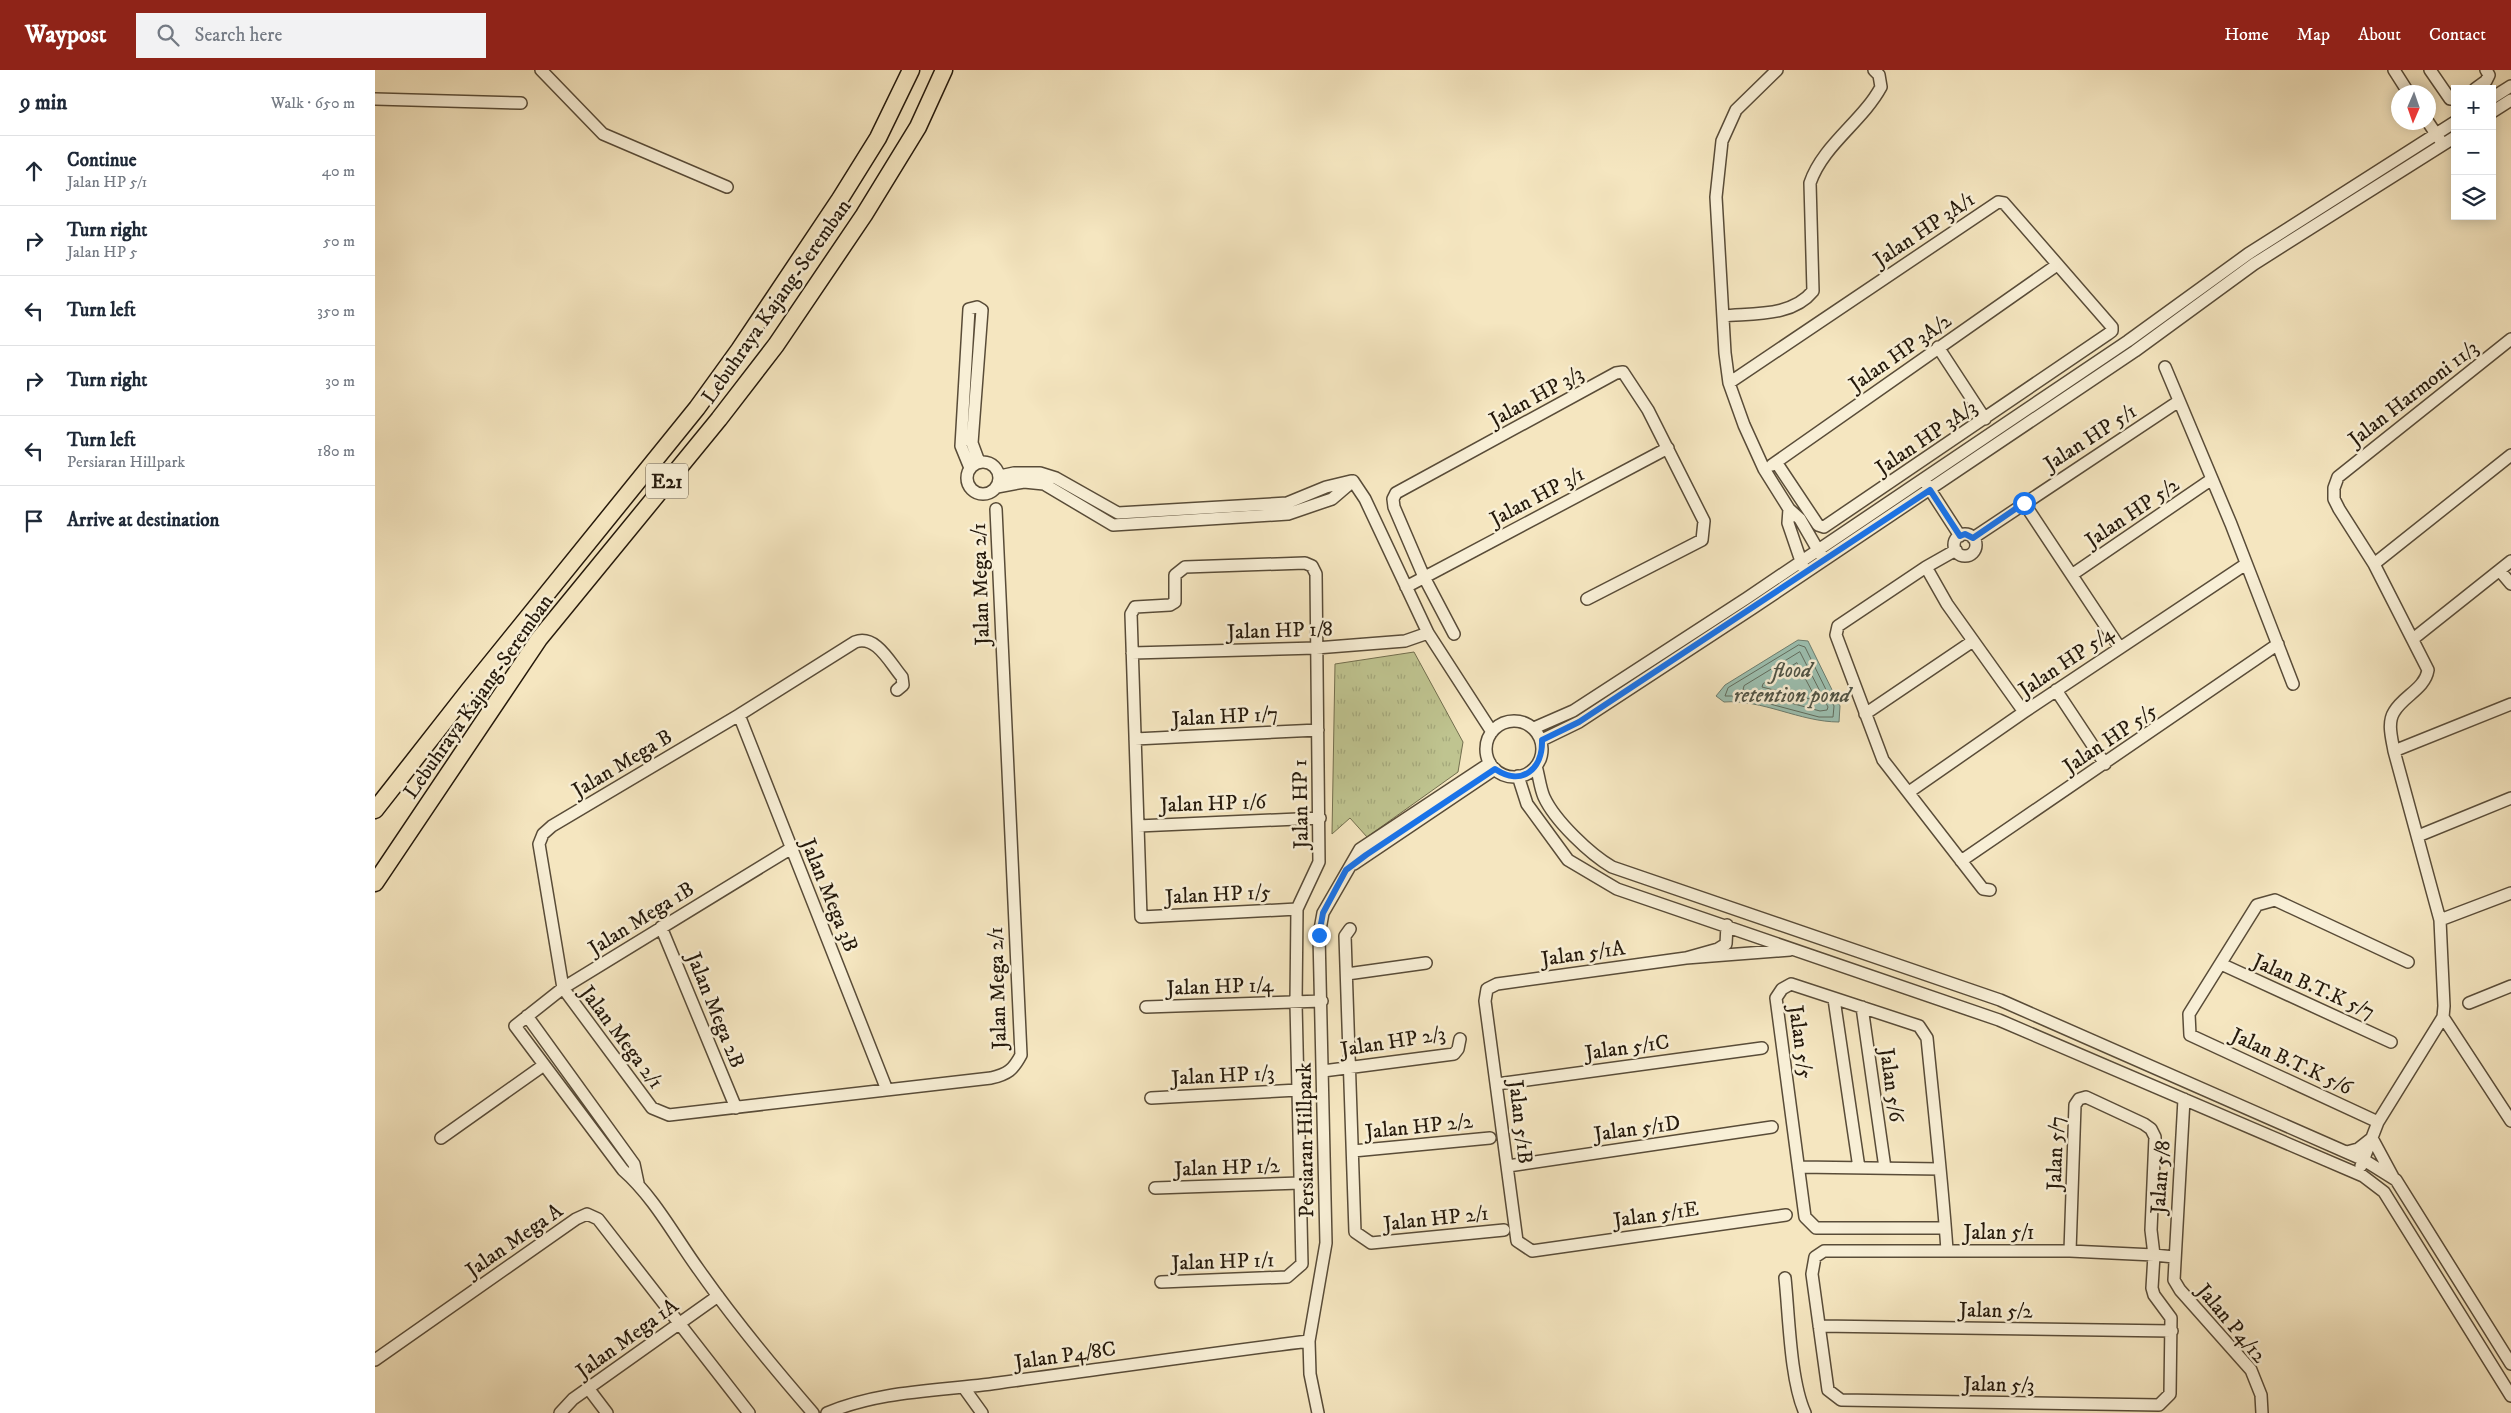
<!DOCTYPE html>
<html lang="en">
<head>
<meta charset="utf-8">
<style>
  :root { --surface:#fff; --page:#f2f2f3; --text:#1f2937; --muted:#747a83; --line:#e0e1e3; --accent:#8f2418 }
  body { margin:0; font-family:"IM FELL DW Pica",serif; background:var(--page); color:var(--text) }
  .controls { position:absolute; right:15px; top:15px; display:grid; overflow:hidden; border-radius:0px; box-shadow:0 2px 12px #0003 }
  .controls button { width:45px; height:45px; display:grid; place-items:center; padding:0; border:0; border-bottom:1px solid var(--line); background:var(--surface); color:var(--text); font:25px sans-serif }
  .compass { position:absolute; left:2016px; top:15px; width:45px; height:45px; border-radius:50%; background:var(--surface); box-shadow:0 2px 12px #0003; rotate:182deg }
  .stop { position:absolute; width:15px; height:15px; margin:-11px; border:4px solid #1a73e8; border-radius:50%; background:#fff }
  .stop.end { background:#1a73e8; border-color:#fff; box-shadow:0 1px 5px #0008 }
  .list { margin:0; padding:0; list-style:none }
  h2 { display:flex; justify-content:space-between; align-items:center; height:65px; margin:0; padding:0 20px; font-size:21px }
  h2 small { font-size:16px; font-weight:400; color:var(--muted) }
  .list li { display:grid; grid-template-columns:32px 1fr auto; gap:15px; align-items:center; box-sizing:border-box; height:70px; padding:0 20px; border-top:1px solid var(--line) }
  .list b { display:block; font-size:19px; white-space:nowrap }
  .list p { margin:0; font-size:16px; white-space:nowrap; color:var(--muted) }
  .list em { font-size:16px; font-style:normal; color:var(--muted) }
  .icon { flex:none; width:28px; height:28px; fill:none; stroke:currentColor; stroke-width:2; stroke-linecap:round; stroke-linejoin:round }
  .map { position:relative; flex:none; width:2136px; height:1343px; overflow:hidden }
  header { display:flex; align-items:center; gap:30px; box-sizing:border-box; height:70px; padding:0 25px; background:var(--accent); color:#fff }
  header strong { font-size:24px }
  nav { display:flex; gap:28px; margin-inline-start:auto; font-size:18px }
  .search { width:350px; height:45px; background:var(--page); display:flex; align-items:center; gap:12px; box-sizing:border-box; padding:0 18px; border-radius:0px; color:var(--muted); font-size:19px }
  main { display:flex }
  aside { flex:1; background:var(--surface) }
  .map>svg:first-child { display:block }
  .grass { fill:url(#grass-tufts); stroke:#726e4e }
  .water { fill:#9cc0b1; stroke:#6c7d6f }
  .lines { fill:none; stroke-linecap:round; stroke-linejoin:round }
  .shore { stroke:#606c5e; stroke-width:1 }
  .minor-casing { stroke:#594c38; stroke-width:14 }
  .highway-casing { stroke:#25190b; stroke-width:19 }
  .minor { stroke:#f8efd6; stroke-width:11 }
  .highway { stroke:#f5e6c0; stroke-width:16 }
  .route { stroke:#1a73e8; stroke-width:6 }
  .labels { text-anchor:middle; stroke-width:5; stroke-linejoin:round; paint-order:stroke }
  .shield { fill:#f8efd6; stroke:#645948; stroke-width:1 }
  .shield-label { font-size:20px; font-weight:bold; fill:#25190b }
  .street-label { font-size:21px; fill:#25190b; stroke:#f8efd6 }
  .water-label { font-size:22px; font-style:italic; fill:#4f5345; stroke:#f8efd6 }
</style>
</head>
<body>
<header>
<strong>Waypost</strong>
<div class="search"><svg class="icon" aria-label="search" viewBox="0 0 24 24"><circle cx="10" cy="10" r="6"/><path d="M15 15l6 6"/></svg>Search here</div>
<nav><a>Home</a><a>Map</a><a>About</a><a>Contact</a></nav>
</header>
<main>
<aside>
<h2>9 min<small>Walk · 650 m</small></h2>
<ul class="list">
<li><svg class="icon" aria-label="ahead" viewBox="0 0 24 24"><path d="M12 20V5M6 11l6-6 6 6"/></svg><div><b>Continue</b><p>Jalan HP 5/1</p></div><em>40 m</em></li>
<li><svg class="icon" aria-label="right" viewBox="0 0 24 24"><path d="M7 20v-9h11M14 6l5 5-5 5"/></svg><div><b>Turn right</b><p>Jalan HP 5</p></div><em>50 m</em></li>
<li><svg class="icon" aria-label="left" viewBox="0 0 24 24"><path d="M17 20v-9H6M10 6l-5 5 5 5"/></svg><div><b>Turn left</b></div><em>350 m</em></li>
<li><svg class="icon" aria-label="right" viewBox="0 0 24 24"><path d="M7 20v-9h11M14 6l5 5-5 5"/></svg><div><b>Turn right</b></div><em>30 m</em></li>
<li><svg class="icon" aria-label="left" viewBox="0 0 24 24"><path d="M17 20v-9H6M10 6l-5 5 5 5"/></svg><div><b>Turn left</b><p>Persiaran Hillpark</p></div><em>180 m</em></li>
<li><svg class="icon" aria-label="arrive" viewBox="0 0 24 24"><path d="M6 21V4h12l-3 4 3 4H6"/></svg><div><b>Arrive at destination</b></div></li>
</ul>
</aside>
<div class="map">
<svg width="2136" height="1343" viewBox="0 0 2136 1343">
  <defs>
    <pattern id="grass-tufts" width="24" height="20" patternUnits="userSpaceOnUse" patternTransform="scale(1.25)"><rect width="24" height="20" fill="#bfc490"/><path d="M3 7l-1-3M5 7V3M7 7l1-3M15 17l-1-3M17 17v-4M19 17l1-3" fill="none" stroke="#a4a87b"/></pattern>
  </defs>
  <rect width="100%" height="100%" fill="#f5e6c0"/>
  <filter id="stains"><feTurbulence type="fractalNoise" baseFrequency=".004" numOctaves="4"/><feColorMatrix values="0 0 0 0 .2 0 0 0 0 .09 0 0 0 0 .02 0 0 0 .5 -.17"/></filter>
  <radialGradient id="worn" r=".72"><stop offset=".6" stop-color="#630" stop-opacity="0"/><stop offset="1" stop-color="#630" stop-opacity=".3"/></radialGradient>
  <path class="grass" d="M1039,582L1088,672L1083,702L992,767L975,748L957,764L960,594Z"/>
  <path class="water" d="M1423,570L1433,571L1465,636L1464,652C1425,652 1387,629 1349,632L1341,626L1350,615Z"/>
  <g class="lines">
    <path class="shore" d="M1424,575L1430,577L1459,636L1458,647H1444L1365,626H1350L1353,618Z
      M1425,582L1453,637L1452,640L1445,641L1368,620L1369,616Z
      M1422,593L1440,627L1439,630L1387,617L1388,614Z"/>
    <g class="minor-casing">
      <path id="minor" d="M166,0L228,64L352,117
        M1402,0L1361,40L1347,71L1341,127L1350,283L1354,313L1369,355L1389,399L1414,439L1425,449L1447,487
        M2019,0L2033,22
        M2055,0L2075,29H2080
        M2100,19L2111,11L2114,5L2111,0
        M2117,28L2136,16
        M0,29L146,33
        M2117,42L2136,30
        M2053,52L2065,70
        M1348,246C1378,243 1417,247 1438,221L1435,113C1448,75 1487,52 1506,17L1504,5L1499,0
        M1563,277L1610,349
        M1790,297L1856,454L1918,614
        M1354,313L1623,132L1629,133L1737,257V261L1733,264L1449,457L1443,455L1401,392
        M592 408a16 16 0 1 1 32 0a16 16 0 1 1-32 0Z
        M1397,395L1682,195
        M595,398L586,376L594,239L602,237L607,240L597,373L604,392
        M625,406L639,403H665L681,408L743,443L912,433L951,417L976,411
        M978,411L990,429L1053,563L1117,662
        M1552,415L1585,466
        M622,417L649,412L669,414L738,455L913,444L957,429L978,411
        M1649,433L1745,578
        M1414,439L1413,453L1428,497
        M1579 475a11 11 0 1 1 22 0a11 11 0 1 1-22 0Z
        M1598,468L1804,331
        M1581,480L1551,497L1463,556L1461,565L1508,690L1608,819L1615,820
        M1999,494L2136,385
        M1551,497L1572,534L1649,642
        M2125,501L2136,514
        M1698,504L1837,409
        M1031,517L1293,378
        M1079,564L1049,507L1019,437L1018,429L1021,423L1241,303L1248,302L1273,340L1329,451L1327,470L1212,529
        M2038,569L2136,491
        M757,583L941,578L1030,571L1053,563
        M522,620L528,615L527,607C515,593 501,564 480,572L364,645L177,756L168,764L164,774L188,918L277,1038L294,1045L616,1008C633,1004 638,1000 646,985L621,439
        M1681,620L1730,694
        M1490,644L1598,571
        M364,645L512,1020
        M1111 679a28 28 0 1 1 56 0a28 28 0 1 1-56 0Z
        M1159,658L1198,641L1372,528L1753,271L1873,184L2080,52
        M760,669L943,660
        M1167,670L1204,652L1378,538L1760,281L1879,194L2080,67
        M2019,681L2136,634
        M1161,696C1164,706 1165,718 1169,727C1180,751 1215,784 1237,797L1625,930L1989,1090L2021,1110L2136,1294
        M1143,706L1152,734L1193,790L1242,819L1624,950L1988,1106L2009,1122L2136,1326
        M1534,722L1649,642L1871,494
        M763,756L945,748
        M2043,766L2136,728
        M415,779L188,918L140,956L248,1100C279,1127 300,1167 324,1200C359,1250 398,1297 438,1343
        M1586,791L1903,574
        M979,794L1120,699
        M2065,850L2136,823
        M1352,855L1351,874L1343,879L1311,888L1415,880
        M286,857L361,1038
        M975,859L970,866L980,1162L996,1173L1129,1160
        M1311,888L1122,914L1112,919L1110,931L1142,1171L1157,1181L1411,1145
        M1846,894L2016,972
        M972,904L1051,893
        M1459,929L1484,1098
        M2094,933L2136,916
        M771,937L947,931
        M1487,937L1510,1098
        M152,946L259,1094L263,1113
        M2068,947L2136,1051
        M948,1001L1079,984L1083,979L1085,969
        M1122,1014L1387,978
        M776,1028L923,1020
        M1809,1029L1799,1210L1805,1220L1876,1300L1886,1325L1887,1343
        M2003,1052L1815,965L1814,944L1882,835L1900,830L2033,892
        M66,1068L169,995
        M978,1081L1115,1068
        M1972,1082L1983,1079L1997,1068L2018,1107
        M1133,1096L1397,1057
        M1986,1096L2003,1052L2068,947L2069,936L2065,850L2019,681C2017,669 2012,653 2019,642C2028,626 2050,619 2053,600L1999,494L1964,439L1959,429V418L1963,407L2136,269
        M1424,1097L1565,1099
        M780,1118L925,1113
        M1570,1158H1441L1430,1147L1401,928L1407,919L1416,914L1544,956L1552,968C1559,1039 1567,1109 1572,1180
        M1695,1181L1700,1035L1704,1029L1711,1027L1769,1054L1776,1059L1780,1067L1776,1160L1779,1185L1777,1218L1779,1225L1796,1248L1795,1324L1784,1335L1466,1330L1453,1320L1437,1204L1440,1187L1449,1181H1695L1779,1185L1799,1187
        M1410,1208C1414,1245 1415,1310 1430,1343
        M786,1212L912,1207L927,1194L921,933L922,839L944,792L941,504L937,496L930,493L810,497L800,505V532L795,535L760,537L756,544L766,847L922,839
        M1444,1256L1797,1261
        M0,1290L201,1149L212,1144L223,1149L374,1343
        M213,1318L232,1343
        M589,1318L607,1343
        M185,1343L198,1329L343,1226
        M452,1343C506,1320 566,1321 623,1313C727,1299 830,1284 934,1271
        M943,1343L935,1304L934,1271L951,1173L944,865L948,843L985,779L1115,693"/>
    </g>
    <g class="highway-casing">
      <path id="highway" d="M0,740L94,620L322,338L364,280L465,129L503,68L536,0
        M0,813L164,569L344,349L401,275L489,145L543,57L569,0"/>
    </g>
    <use href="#minor" class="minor"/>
    <use href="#highway" class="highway"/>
  </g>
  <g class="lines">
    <path class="route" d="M944,865L948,843L971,800L991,785L1120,699C1147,717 1168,699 1167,670L1204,652L1555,420L1585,466L1590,464L1598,468L1649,433"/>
  </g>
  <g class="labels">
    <rect class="shield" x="271" y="393.5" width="42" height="35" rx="4"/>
    <g class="shield-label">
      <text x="292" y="418">E21</text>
    </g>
    <g class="street-label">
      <text transform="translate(1549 159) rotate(-34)" y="7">Jalan HP 3A/1</text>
      <text transform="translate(401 231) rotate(-55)" y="7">Lebuhraya Kajang-Seremban</text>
      <text transform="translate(1525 282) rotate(-35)" y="7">Jalan HP 3A/2</text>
      <text transform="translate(2038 323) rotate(-38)" y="7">Jalan Harmoni 11/3</text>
      <text transform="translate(1161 326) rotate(-29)" y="7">Jalan HP 3/3</text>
      <text transform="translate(1551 367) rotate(-34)" y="7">Jalan HP 3A/3</text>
      <text transform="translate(1715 367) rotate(-33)" y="7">Jalan HP 5/1</text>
      <text transform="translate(1162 426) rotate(-28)" y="7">Jalan HP 3/1</text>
      <text transform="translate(1757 442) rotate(-34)" y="7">Jalan HP 5/2</text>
      <text transform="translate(605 514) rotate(-92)" y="7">Jalan Mega 2/1</text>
      <text transform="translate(905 560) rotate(-2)" y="7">Jalan HP 1/8</text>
      <text transform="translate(1691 591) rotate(-34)" y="7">Jalan HP 5/4</text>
      <text transform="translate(103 626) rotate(-55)" y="7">Lebuhraya Kajang-Seremban</text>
      <text transform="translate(850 646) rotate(-3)" y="7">Jalan HP 1/7</text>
      <text transform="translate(1735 668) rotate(-34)" y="7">Jalan HP 5/5</text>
      <text transform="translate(247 693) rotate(-31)" y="7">Jalan Mega B</text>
      <text transform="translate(838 733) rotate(-2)" y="7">Jalan HP 1/6</text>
      <text transform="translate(925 734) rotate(-91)" y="7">Jalan HP 1</text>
      <text transform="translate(843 824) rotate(-3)" y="7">Jalan HP 1/5</text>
      <text transform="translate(455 825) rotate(68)" y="7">Jalan Mega 3B</text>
      <text transform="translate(266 848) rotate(-32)" y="7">Jalan Mega 1B</text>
      <text transform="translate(1208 883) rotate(-8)" y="7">Jalan 5/1A</text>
      <text transform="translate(845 916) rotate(-2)" y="7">Jalan HP 1/4</text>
      <text transform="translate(1939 916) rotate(24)" y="7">Jalan B.T.K 5/7</text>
      <text transform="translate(622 918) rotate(-92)" y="7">Jalan Mega 2/1</text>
      <text transform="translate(341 940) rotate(68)" y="7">Jalan Mega 2B</text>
      <text transform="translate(247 967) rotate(53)" y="7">Jalan Mega 2/1</text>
      <text transform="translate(1018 971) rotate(-9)" y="7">Jalan HP 2/3</text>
      <text transform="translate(1426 972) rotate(82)" y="7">Jalan 5/5</text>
      <text transform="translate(1252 977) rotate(-8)" y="7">Jalan 5/1C</text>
      <text transform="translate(1917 991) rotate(25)" y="7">Jalan B.T.K 5/6</text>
      <text transform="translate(848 1005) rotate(-3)" y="7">Jalan HP 1/3</text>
      <text transform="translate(1517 1015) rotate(82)" y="7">Jalan 5/6</text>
      <text transform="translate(1146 1052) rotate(83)" y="7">Jalan 5/1B</text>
      <text transform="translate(1044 1056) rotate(-6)" y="7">Jalan HP 2/2</text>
      <text transform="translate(1262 1058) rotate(-8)" y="7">Jalan 5/1D</text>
      <text transform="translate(930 1070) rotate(-91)" y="7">Persiaran Hillpark</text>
      <text transform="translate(1680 1083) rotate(-88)" y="7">Jalan 5/7</text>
      <text transform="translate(852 1097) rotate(-2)" y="7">Jalan HP 1/2</text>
      <text transform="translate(1785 1107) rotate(-86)" y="7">Jalan 5/8</text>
      <text transform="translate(1281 1144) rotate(-8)" y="7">Jalan 5/1E</text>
      <text transform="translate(1061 1148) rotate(-6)" y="7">Jalan HP 2/1</text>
      <text x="1624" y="1169">Jalan 5/1</text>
      <text transform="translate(139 1170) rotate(-35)" y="7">Jalan Mega A</text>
      <text transform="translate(848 1191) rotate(-2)" y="7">Jalan HP 1/1</text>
      <text transform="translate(1621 1240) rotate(1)" y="7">Jalan 5/2</text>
      <text transform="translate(1857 1253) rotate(50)" y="7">Jalan P4/12</text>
      <text transform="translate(252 1268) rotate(-36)" y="7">Jalan Mega 1A</text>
      <text transform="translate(690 1285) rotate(-8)" y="7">Jalan P4/8C</text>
      <text transform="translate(1624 1314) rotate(1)" y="7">Jalan 5/3</text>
    </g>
    <g class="water-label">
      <text x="1417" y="607">flood<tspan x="1417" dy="25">retention pond</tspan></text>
    </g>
  </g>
  <rect width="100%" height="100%" filter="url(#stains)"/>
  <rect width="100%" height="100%" fill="url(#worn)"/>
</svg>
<div class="controls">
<button>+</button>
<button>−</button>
<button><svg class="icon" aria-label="layers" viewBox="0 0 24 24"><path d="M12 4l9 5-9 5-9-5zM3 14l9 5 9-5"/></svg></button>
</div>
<svg class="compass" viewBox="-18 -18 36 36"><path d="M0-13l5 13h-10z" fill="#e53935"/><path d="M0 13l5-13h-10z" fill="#747a83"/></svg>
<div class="stop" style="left:1649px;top:433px"></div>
<div class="stop end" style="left:944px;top:865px"></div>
</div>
</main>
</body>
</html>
